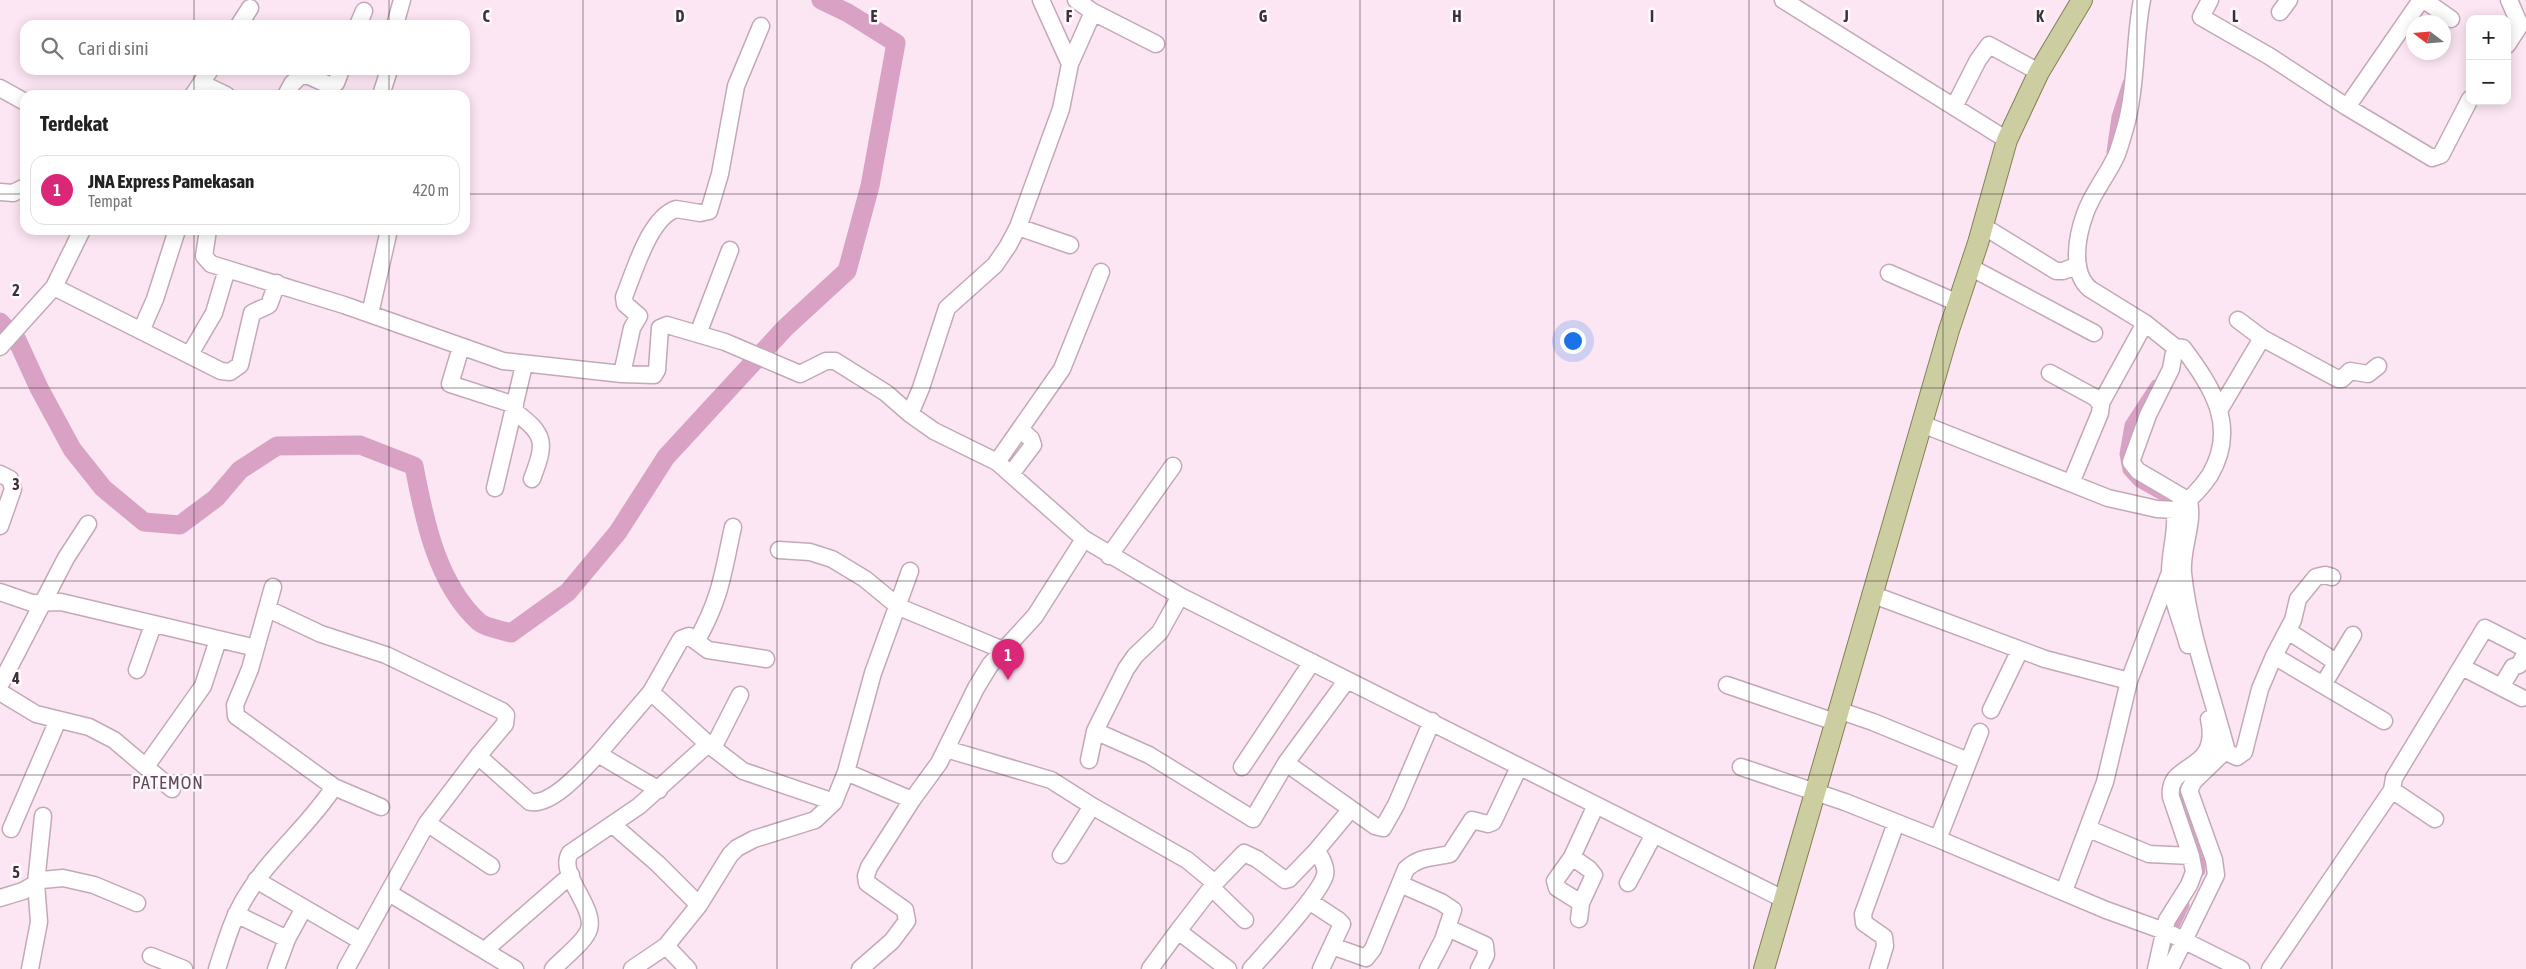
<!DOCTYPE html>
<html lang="id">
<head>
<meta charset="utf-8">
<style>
  :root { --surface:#fff; --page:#f6f6f6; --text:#222; --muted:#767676; --line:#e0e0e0; --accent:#db2777 }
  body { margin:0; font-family:"Asap Condensed",sans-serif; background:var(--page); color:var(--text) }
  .controls { position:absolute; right:15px; top:15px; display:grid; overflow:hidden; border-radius:10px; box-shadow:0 2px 12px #0003 }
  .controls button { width:45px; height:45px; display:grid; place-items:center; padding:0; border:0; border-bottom:1px solid var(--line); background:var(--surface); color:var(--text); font:25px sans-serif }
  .compass { position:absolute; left:2406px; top:15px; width:45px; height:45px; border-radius:50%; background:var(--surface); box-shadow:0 2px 12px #0003; rotate:286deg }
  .you { position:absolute; left:1572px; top:340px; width:18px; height:18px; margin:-12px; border:4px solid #fff; border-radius:50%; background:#1a73e8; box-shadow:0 0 0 8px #1a73e833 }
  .badge { display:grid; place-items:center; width:32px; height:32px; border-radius:50%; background:var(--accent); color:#fff; font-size:16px; font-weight:700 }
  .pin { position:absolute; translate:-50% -41px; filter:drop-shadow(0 1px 2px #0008) }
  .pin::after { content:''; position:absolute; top:26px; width:18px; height:15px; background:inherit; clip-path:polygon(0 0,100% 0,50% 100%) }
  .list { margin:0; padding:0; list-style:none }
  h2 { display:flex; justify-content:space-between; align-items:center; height:65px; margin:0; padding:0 20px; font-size:21px }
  h2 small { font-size:16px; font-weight:400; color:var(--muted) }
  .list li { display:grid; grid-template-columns:32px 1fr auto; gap:15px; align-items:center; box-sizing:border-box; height:70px; margin:0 10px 10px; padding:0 10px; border:1px solid var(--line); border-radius:15px }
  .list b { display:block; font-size:19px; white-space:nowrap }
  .list p { margin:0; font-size:16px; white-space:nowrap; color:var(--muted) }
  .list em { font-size:16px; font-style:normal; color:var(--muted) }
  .icon { flex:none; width:28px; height:28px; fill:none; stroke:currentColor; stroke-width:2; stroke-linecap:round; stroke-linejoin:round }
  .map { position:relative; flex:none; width:2526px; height:969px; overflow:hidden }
  .search { position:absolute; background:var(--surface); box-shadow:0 2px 12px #0003; left:20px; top:20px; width:450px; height:55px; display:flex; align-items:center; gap:12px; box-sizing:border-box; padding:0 18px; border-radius:15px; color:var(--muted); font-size:19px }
  .panel { position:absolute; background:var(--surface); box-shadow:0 2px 12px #0003; left:20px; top:90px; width:450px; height:145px; border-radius:15px }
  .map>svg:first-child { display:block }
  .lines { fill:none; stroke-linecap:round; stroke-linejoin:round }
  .canal { stroke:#d9a2c5; stroke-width:11 }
  .river { stroke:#d9a2c5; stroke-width:19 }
  .minor-casing { stroke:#c4a8b9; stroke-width:19 }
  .major-casing { stroke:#838254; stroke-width:22 }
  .minor { stroke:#fff; stroke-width:16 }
  .major { stroke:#cccea1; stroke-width:20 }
  .grid { fill:none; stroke:#3b3037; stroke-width:1; stroke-opacity:0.55 }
  .labels { text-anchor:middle; stroke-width:5; stroke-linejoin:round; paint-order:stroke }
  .quarter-label { font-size:18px; letter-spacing:1px; fill:#614a59; stroke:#fff9fd }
  .grid-label { font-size:16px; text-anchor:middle; font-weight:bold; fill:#3b3037; stroke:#fff9fd; stroke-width:5; stroke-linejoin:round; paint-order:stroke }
</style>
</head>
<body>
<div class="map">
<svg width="2526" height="969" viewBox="0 0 2526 969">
  <rect width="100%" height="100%" fill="#fde6f4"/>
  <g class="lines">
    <path class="canal" d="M2112,152L2117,117L2128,83
      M2156,385L2130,425L2125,454L2128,470L2139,482L2178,504L2184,512
      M2187,779L2179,798L2199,847L2200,871
      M2168,938L2184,905"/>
    <path class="river" d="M0,322L17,340L39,388L72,449L103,488L144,522L180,525L216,498L240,470L277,446L360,445L414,466C424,519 437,584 479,622C486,628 502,630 511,633L568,592L618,532L666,457L785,328L847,271L870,186L896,43L848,13L821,0"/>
    <g class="minor-casing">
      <path id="minor" d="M1041,0L1070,64
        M1076,0L1093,12L1156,44
        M1783,0L2007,140
        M2142,0C2134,40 2137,81 2127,121C2124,132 2121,143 2117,154C2108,175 2092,193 2085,214C2077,236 2070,272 2090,289L2145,323L2175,347L2171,369L2148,415L2131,462L2138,471L2189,501C2194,525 2181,548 2183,573C2189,632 2211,691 2226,748L2224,752L2194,781L2189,790L2214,860L2216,875L2170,969
        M2210,0L2201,17L2269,56L2347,107L2432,158L2441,155L2470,99
        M2424,0L2451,19
        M1093,12L1070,64L1061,109L1018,227L1008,246L995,265L947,308L921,388L910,414L934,431L997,462L1084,539L1180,596L1785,900
        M2280,12L2289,0
        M239,25L250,8
        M358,25L364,11
        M395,25L402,0
        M2507,45L2520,25L2509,0
        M201,83L226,95
        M0,88L25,102
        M193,95L210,70
        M286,95L292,84L300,76H309L331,86L336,83L341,70
        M381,95L389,70
        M1954,107L1978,60L1989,45L2039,72
        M2347,107L2421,0
        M0,192L13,193L25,187
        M1983,226L2056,271H2063L2078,265
        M1018,227L1070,245
        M82,230L54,287L221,371L230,372L240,365L252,313L269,305L277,283
        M208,230L204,256L211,264L344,305L503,361L622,374L654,375L657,370L660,328L667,325L725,342L800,374L826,361H835L886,393L910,414
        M1970,267L2094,333
        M1889,273L1958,303
        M370,314L389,230
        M2238,320L2262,338L2338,379H2342L2350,371L2368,374L2378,366
        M141,331L155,299L177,230
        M698,334L730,250
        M0,347L54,287
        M461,347L450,384L515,405
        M2175,347L2183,348C2213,388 2238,427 2210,475C2200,490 2189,501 2175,510C2177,534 2170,550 2170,573C2170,597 2182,622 2188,645
        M190,354L214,313L227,269
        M2050,373L2096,398L2101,405L2100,413L2071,483
        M622,374L632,328L639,316L625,304L624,297C634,273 649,218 676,209L700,213L709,211L720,174L736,86L761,26
        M2101,403L2145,323
        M2220,409L2262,338
        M514,411C546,435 546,442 532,479
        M1922,424L2108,498L2157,509L2175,510
        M997,462L1062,369L1101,272
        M0,474L10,479L13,489L0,526
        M1011,474L1033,445L1031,439L1020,429
        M495,488L524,365
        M779,550L810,552L832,559L865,579L899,607L1003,650
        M1109,556L1173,466
        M273,587L250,669L235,705L236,716L334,787L381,807
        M0,592L32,603L61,602L256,648
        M1871,594L2045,659L2129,681L2169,575
        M268,609L321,634L386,655L502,711L506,715L505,724L478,756L530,802C552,806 584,769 598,754
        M2288,631L2336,662
        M697,640C721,598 723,572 733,527
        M2274,656L2384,721
        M2462,667L2522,698
        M137,670L153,625
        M0,685L66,558L88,524
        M1727,685L1835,722
        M2323,685L2353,635
        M2501,687L2513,667L2519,665L2526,653
        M0,692L36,714L89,727L114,740L172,789
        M651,692L708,744
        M1838,710L1873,722L1968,761
        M1991,710L2020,650
        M1095,731L1149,755L1253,819L1286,763L1347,680
        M2215,747L2237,757L2244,752L2260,689L2274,656L2293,620L2298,599L2316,577L2325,575L2332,577
        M713,748L740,695
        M946,749L1051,780L1092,806
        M1089,760L1095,731L1126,669L1135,656L1160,632L1180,596
        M1286,763L1375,826L1383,828L1396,805L1432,721
        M147,765L203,686L218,640
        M1242,767L1312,662
        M1741,767L1845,802L1938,839L2106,910L2167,932L2241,969
        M846,772L912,800
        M659,790L598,754L651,692L681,639L689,636L708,650L766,659
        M2392,790L2435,819
        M427,823L491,866
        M613,825L658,864L699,905
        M11,829L58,720
        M2089,829L2149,854L2191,856
        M1938,839L1980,732
        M1061,855L1092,806L1187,860L1215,883L1178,931L1228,969
        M1572,857L1589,869L1594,875L1581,903L1579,919
        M256,880L361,941
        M1215,883L1244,853L1257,859L1285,880L1289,879L1316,851
        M1628,883L1653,836
        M1400,884L1441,902L1453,910L1443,940L1428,969
        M1212,888L1245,920
        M2064,891L2105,782L2129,681
        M389,893L515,969
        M0,898L23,891L42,880L63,878L94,885L137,903
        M1309,901L1338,920L1342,924L1321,969
        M1581,903L1557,888L1555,881L1572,857L1596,805
        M236,914L287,939
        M1448,928L1485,945L1486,955L1479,969
        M666,946L688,969
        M1332,946L1366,958L1373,949L1406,869C1420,856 1433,858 1450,854L1472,820L1488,824L1493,822L1519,767
        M485,950L571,875
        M151,956L184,969
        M30,969L39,922L36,883L43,816
        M217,969C225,945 232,919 245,898C269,857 308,827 334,787
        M276,969L287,939L304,908
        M346,969L427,823L478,756
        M553,969C562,959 586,941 589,929C596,907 557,874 570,853L639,806L708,744L743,771L834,802
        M632,969L666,946L699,905L730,855L737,848L754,839L815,820L834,802L846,772L873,673L910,571
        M860,969L892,941L907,921L905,910L867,883L866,876L869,867L912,800L939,763L976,688L990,665L1035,616L1084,539
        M1150,969L1178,931
        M1251,969C1266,952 1321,893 1325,875C1327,868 1321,856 1316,851L1351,809
        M1878,969L1885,946L1884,937L1864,923L1863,914L1896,823
        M2156,969L2167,920L2189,885L2194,872L2191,856L2171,797C2166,760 2221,775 2209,719
        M2270,969L2392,790L2394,778L2485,628L2526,649"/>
    </g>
    <g class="major-casing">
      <path id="major" d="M1764,969L1949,330L1978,243L2007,140L2039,72L2082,0"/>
    </g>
    <use href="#minor" class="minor"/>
    <use href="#major" class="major"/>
  </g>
  <path class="grid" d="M194,0V25M389,0V25M583,0V969M777,0V969M972,0V969M1166,0V969M1360,0V969M1554,0V969M1749,0V969M1943,0V969M2137,0V969M2332,0V969M194,70V95M389,70V95M0,194H25M465,194H2526M194,230V969M389,230V969M0,388H2526M0,581H2526M0,775H2526"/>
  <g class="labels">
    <g class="quarter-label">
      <text x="168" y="789">PATEMON</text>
    </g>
  </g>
  <g class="grid-label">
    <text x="486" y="22">C</text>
    <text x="680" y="22">D</text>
    <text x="874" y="22">E</text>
    <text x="1069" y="22">F</text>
    <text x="1263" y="22">G</text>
    <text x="1457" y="22">H</text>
    <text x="1652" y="22">I</text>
    <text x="1846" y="22">J</text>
    <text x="2040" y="22">K</text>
    <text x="2235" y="22">L</text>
    <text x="16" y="296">2</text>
    <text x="16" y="490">3</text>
    <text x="16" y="684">4</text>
    <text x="16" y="878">5</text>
  </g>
</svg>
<div class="controls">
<button>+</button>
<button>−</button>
</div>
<svg class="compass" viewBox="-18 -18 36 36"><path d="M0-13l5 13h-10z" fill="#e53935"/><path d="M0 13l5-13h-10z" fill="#767676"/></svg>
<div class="you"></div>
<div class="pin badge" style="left:1008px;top:680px">1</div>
<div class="search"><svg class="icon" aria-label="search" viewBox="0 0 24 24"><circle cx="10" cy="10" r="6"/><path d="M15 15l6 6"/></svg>Cari di sini</div>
<section class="panel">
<h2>Terdekat<small></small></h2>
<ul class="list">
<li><span class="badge">1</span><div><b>JNA Express Pamekasan</b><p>Tempat</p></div><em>420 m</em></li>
</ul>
</section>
</div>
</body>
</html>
